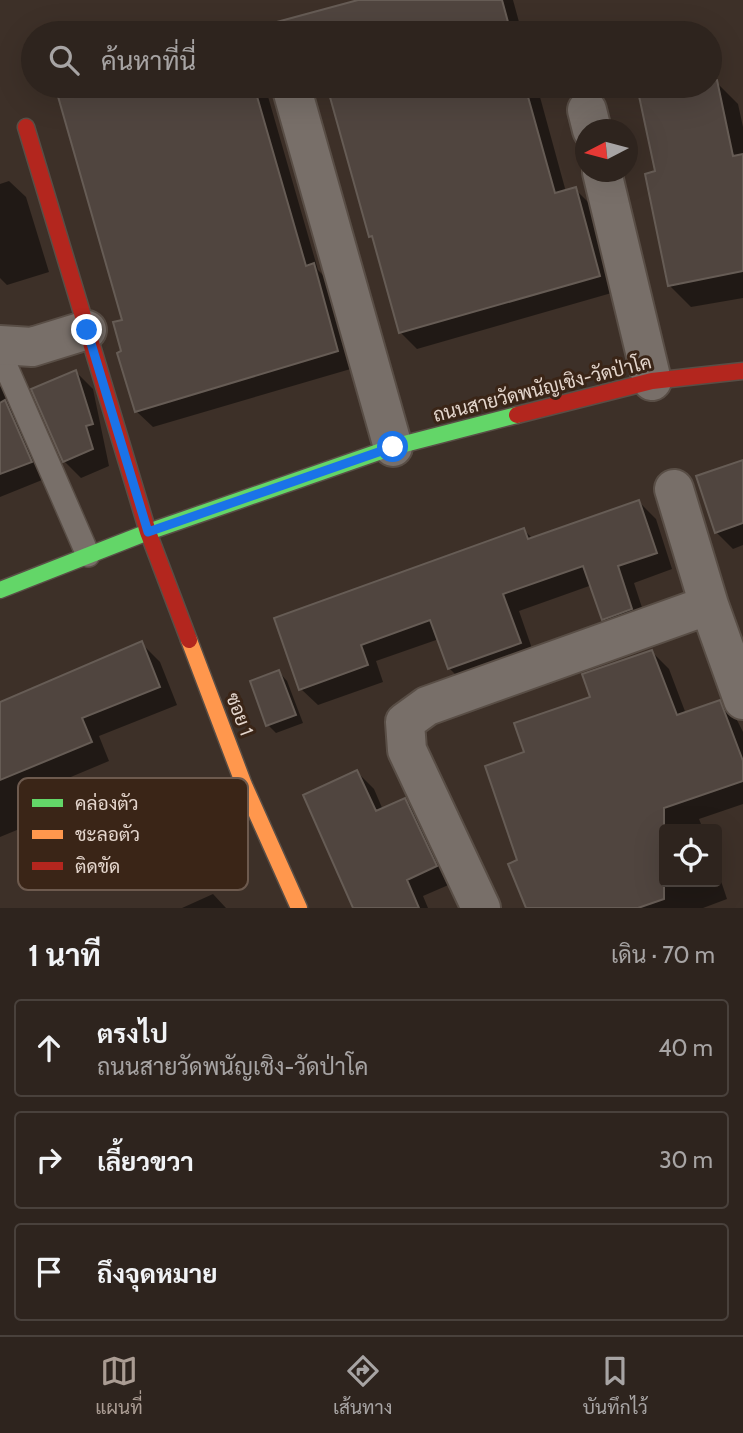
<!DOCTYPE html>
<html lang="th">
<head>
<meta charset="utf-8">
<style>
  :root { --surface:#2e241e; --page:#3a302b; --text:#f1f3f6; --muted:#a7a4a4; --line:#49413c; --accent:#aa9c93 }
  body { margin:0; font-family:Cabin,Sarabun,sans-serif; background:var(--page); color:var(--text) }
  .controls { position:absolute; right:21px; bottom:21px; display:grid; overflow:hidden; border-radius:7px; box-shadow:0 7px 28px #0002 }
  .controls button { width:63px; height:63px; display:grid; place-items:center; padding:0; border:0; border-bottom:2px solid var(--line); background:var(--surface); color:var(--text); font:35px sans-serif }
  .compass { position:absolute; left:575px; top:119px; width:63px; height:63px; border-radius:50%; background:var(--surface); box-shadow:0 7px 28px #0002; rotate:264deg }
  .stop { position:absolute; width:21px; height:21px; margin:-16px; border:5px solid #1a73e8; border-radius:50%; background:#fff }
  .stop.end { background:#1a73e8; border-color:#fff; box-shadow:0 2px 7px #0008 }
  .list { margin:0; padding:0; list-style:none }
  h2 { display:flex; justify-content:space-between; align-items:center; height:91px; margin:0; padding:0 28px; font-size:30px }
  h2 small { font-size:23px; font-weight:400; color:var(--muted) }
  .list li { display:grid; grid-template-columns:46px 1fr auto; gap:21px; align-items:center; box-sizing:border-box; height:98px; margin:0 14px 14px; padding:0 14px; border:2px solid var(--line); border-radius:7px }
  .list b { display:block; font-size:26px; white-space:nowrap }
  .list p { margin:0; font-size:23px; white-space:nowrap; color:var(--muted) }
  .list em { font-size:23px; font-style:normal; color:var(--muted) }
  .icon { flex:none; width:38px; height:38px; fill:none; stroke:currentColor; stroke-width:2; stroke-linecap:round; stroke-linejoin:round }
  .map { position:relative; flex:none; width:743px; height:908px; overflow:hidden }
  .search { position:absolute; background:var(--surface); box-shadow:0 7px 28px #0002; left:21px; right:21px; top:21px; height:77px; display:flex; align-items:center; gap:18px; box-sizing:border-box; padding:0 24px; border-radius:38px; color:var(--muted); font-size:26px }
  .sheet { height:427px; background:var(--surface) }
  nav { display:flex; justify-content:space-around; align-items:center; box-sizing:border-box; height:98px; border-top:2px solid var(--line); background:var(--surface); font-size:19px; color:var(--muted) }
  nav a { display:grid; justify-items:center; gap:4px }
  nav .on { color:var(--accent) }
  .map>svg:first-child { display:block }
  .shadow { fill:#0007 }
  .building { fill:#50453f; stroke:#665c55; stroke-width:2 }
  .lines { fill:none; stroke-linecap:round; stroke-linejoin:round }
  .lane-casing { stroke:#594e46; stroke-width:26 }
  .street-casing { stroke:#594e46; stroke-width:42 }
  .fast-casing { stroke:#594e46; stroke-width:19 }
  .slow-casing { stroke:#594e46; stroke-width:19 }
  .jam-casing { stroke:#594e46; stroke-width:19 }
  .lane { stroke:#786f69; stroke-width:23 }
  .street { stroke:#786f69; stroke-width:38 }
  .fast { stroke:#63d668; stroke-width:16 }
  .slow { stroke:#ff974d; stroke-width:16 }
  .jam { stroke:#b3261e; stroke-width:16 }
  .route { stroke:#1a73e8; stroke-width:9 }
  .labels { text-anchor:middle; stroke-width:6; stroke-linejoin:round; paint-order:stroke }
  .street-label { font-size:19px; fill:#e4d6cd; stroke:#3a2517 }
  .key { fill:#3a2517; stroke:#6d5a4e; stroke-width:2 }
  .key-label { font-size:19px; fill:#e4d6cd }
</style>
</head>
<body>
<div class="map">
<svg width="743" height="908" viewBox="0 0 743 908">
  <rect width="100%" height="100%" fill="#3d3028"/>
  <path class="shadow" d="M365,0H513L522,33H315L310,15Z
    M716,82L738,104L743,127V298L691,307L669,285L657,173L641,98L696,86H710V83Z
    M76,86H265L318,270L330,282L354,368L153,427L136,411L123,352L124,321L59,91Z
    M329,86H537L566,192L575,189L592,206L615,292L417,349L400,332L375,240L370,236Z
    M9,181L26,197L49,272L7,285L0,278V184Z
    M76,372L93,389L109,466L81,478L64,461Z
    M0,386L9,395L47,478L0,497Z
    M743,462V545L733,549L716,532Z
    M639,502L656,519L672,569L634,583L648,626L620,636L604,619L592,585L519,611L536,660L466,685L449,668L439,639L376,661L383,682L318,705L301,689L276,619L524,530L533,539Z
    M141,643L160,662L177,705L99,736L109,761L35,792L46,818L0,837V704Z
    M652,652L669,669L686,714L719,702L737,720L743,732V804L699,819L703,829H664V882H717V869L727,899L703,908H533L519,861L526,753L592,698Z
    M279,672L287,681L303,723L276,733L268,725Z
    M357,772L374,789L383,810L405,800L422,817L453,883L423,896L428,908H355Z
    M213,894L226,908H182Z"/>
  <path class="building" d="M358,0H502L511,33H275L273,23Z
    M717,80L733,156L743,154V271L668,286L645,174L655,171L639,96L688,86H710V81Z
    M55,86H254L306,266L314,263L338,351L135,412L117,353L121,351L113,322L122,320Z
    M345,86H525L555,193L576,187L600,276L399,333L372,236L369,237L328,90Z
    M76,370L93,424L86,426L93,449L63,462L31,389Z
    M5,400L32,462L0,474V403Z
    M743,460V523L715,533L696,476Z
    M639,500L657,553L618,566L632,609L602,620L583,566L503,594L521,643L448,669L430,620L361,645L368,665L299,690L274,618L524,528L528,539Z
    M142,641L160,687L82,718L92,742L0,780V702Z
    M652,650L677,715L720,700L743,761V781L664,808V899L638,908H526L508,864L517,860L485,766L524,752L514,723L590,697L582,674Z
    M279,670L296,715L266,726L250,681Z
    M357,770L376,811L405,798L437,866L407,880L419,908H353L303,795Z"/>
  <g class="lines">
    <g class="lane-casing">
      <path id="lane" d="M0,353L88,555"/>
    </g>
    <g class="street-casing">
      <path id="street" d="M291,86L393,447
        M587,110L592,130
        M602,172L652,381
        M0,345L32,347L87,330
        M674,489L709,605L743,700
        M481,908L407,750L405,722L427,706L709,605"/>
    </g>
    <g class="fast-casing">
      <path id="fast" d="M0,590L148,532L393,447L517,415"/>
    </g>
    <g class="slow-casing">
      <path id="slow" d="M189,640L244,785L299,908"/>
    </g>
    <g class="jam-casing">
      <path id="jam" d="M26,127L148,532L189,640
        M517,415L652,381L743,371"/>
    </g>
    <use href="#lane" class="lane"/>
    <use href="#street" class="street"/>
    <use href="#fast" class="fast"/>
    <use href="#slow" class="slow"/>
    <use href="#jam" class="jam"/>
  </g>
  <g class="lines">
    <path class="route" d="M87,330L148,532L393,447"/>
  </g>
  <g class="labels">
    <g class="street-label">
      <text transform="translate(542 388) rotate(-14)" y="7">ถนนสายวัดพนัญเชิง-วัดป่าโค</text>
      <text transform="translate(240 714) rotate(69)" y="7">ซอย 1</text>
    </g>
  </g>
  <rect x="18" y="778" width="230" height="112" rx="10" class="key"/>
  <rect x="32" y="799" width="31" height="8" fill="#63d668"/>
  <rect x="32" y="830" width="31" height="9" fill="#ff974d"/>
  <rect x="32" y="862" width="31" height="8" fill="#b3261e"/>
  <g class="key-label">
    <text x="75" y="810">คล่องตัว</text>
    <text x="75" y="841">ชะลอตัว</text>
    <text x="75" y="873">ติดขัด</text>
  </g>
</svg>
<div class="controls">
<button><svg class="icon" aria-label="locate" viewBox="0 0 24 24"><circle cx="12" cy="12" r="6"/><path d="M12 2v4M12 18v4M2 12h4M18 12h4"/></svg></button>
</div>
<svg class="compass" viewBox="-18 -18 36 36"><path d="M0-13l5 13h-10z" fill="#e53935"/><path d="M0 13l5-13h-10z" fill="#a7a4a4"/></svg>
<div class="stop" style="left:393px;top:447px"></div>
<div class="stop end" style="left:87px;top:330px"></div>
<div class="search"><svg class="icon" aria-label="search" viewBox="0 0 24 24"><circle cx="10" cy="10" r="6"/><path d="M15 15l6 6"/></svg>ค้นหาที่นี่</div>
</div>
<section class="sheet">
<h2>1 นาที<small>เดิน · 70 m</small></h2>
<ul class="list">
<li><svg class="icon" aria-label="ahead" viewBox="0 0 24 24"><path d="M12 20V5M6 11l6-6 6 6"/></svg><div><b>ตรงไป</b><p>ถนนสายวัดพนัญเชิง-วัดป่าโค</p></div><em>40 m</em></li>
<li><svg class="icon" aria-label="right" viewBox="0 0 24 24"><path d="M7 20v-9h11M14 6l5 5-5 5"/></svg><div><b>เลี้ยวขวา</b></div><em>30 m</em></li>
<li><svg class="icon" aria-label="arrive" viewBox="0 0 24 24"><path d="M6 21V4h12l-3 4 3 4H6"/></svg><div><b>ถึงจุดหมาย</b></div></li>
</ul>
</section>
<nav>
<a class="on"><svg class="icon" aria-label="map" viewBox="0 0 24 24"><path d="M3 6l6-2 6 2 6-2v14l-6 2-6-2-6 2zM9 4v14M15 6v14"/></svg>แผนที่</a>
<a><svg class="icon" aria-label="directions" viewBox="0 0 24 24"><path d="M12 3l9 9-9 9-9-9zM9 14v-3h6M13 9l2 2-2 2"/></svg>เส้นทาง</a>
<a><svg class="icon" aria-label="saved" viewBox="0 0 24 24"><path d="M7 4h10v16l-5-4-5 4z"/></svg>บันทึกไว้</a>
</nav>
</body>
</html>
